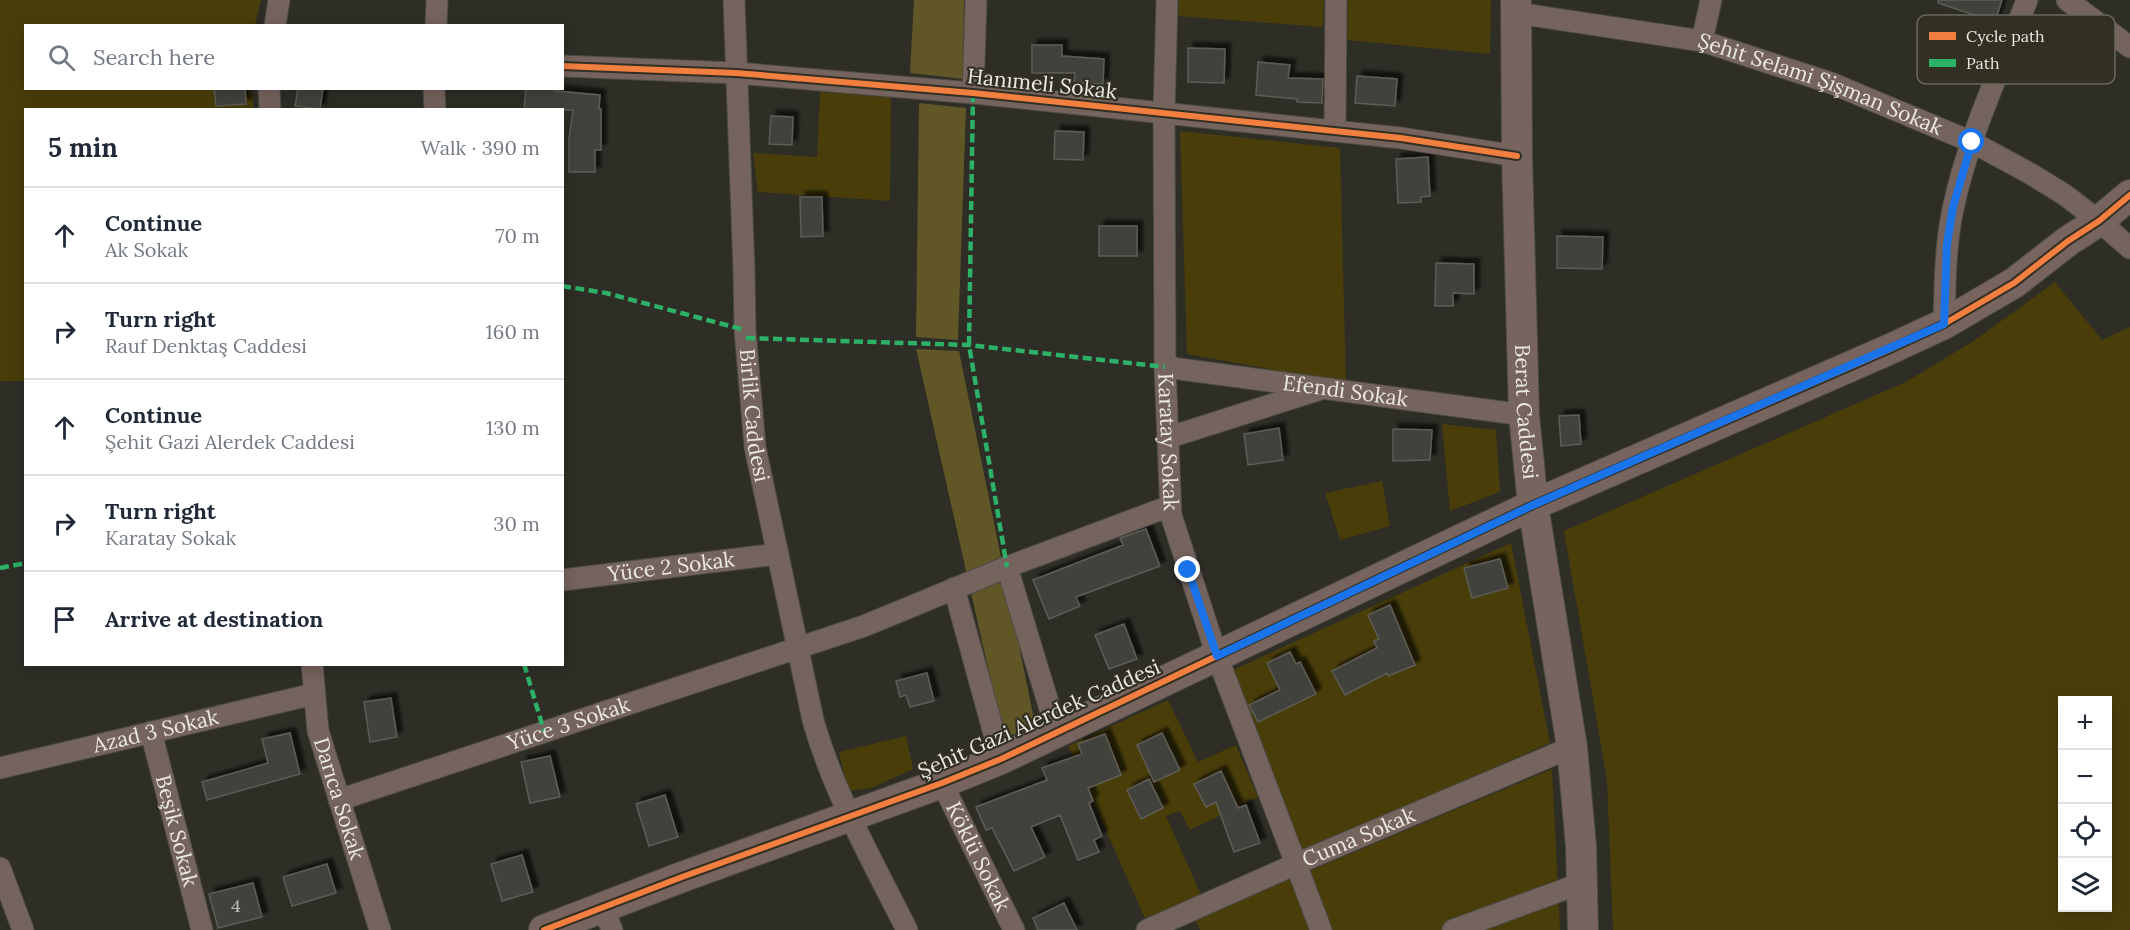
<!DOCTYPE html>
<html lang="en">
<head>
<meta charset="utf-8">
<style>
  :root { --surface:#fff; --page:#f6f6f7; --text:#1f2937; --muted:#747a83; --line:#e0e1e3 }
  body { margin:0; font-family:Lora,serif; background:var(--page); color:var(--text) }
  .controls { position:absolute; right:18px; bottom:18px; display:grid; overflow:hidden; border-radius:0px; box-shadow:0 3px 15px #0003 }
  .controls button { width:54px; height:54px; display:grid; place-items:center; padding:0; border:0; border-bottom:2px solid var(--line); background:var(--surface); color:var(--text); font:30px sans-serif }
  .stop { position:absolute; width:18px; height:18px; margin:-14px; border:4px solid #1a73e8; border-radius:50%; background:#fff }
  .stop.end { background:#1a73e8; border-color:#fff; box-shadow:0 2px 6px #0008 }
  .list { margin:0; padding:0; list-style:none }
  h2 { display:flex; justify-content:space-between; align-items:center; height:78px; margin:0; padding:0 24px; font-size:26px }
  h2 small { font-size:20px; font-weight:400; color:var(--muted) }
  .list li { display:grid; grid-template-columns:39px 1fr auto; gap:18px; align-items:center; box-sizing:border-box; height:96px; padding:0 24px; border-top:2px solid var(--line) }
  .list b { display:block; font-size:22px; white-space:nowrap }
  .list p { margin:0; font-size:20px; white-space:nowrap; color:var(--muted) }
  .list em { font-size:20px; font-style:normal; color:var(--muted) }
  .icon { flex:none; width:33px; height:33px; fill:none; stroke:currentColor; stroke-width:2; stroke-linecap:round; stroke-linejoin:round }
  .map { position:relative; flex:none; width:2130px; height:930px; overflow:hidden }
  .search { position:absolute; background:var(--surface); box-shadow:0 3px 15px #0003; left:24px; top:24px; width:540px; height:66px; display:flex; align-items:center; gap:15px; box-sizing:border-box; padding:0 21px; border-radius:0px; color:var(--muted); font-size:22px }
  .panel { position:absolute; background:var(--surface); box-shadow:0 3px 15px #0003; left:24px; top:108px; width:540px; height:558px; border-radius:0px }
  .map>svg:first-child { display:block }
  .green { fill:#493e0a; fill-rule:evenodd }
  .forest { fill:#605626 }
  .building { fill:#43423d; stroke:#5d5c56; stroke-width:1.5; filter:url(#shadow) }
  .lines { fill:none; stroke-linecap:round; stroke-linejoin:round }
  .street-casing { stroke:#4b4a45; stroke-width:23 }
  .secondary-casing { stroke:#4b4a45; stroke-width:32 }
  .street { stroke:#75635e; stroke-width:21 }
  .secondary { stroke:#78645f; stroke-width:30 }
  .quiet { stroke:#2db169; stroke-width:4.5; stroke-dasharray:9 4.5; stroke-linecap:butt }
  .cycleway-casing { stroke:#322f23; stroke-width:10 }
  .cycleway { stroke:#f27e40; stroke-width:6 }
  .route { stroke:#1a73e8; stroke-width:8 }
  .labels { text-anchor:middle; stroke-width:4.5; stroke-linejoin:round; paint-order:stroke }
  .number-label { font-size:18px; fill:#c0bfb8 }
  .street-label { font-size:21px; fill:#eae9e1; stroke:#322f23 }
  .key { fill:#322f23; stroke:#69675c; stroke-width:1.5 }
  .key-label { font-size:16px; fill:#eae9e1 }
</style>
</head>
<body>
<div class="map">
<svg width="2130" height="930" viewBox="0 0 2130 930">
  <defs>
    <filter id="shadow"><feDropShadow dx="5.5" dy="-5.5" stdDeviation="1.5" flood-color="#0009"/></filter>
  </defs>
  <rect width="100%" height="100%" fill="#2e2d26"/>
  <path class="green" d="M0,0H261L255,25L26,26V88L251,89L254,109L26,110L25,381H0Z
    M1179,0H1324L1323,27L1178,16Z
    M1348,0H1491L1490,54L1347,40Z
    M820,92L891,97L890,201L758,192L753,153L817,157Z
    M1180,131L1340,148L1346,383L1187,354Z
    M2055,282L2102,340L2130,327V930H1613L1607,780L1564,531L1906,382L1972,342ZM2062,700H2108V908H2062Z
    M1442,424L1496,430L1500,492L1450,511Z
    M1382,481L1390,526L1340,540L1325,493Z
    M1511,543L1550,743L1298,853L1233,670Z
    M1168,700L1198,762L1236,745L1258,797L1190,830L1180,811L1166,816L1202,897L1145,918L1068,746Z
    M906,736L913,769L872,788L848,791L839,752Z
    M1552,769L1560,930H1200L1195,919Z"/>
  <path class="forest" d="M914,0H964L963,79L910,73Z
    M919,103L966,108L958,340L916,337Z
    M916,349L959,351L1035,724L1004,739Z"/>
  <path class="building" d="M1938,0H2002L1995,22L1938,3Z
    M1032,45H1062V56L1104,59L1103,84L1074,83L1075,73H1032Z
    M1188,48L1225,49L1224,83L1188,82Z
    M1258,62L1290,65L1288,78L1323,79L1322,103L1297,102V99L1256,95Z
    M1357,76L1397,79L1395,106L1355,103Z
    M214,88H245L246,104L216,106Z
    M298,88H323L320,109L295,106Z
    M526,88H556V91L600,95L599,109H601V150H595V172H569V139L573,110H524Z
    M771,116L793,117L792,145L769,144Z
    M1055,131L1084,132L1083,160L1054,159Z
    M1428,157L1430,196L1421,197V202L1398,203L1396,159Z
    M800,197H822L823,236L801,237Z
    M1099,226H1137V256H1099Z
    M1557,236L1603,237L1602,269L1557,268Z
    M1436,263L1474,264V294L1453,293V306H1435Z
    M1579,415L1581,444L1561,446L1559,416Z
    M1279,428L1283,460L1248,465L1244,434Z
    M1393,429L1432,430L1430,460L1393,461Z
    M1146,529L1160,566L1076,597L1080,606L1049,619L1033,580L1123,545L1120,538Z
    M1500,559L1508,588L1472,598L1464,568Z
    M1390,605L1415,665L1388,676L1387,673L1345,695L1332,671L1377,648L1374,641L1379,639L1368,615Z
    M1124,624L1137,659L1109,669L1095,635Z
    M1290,652L1296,664L1300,662L1316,694L1258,722L1249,705L1280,690L1267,663Z
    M927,673L934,701L910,707L906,695L900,697L896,681Z
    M391,698L397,737L370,742L364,702Z
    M290,733L300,774L207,800L202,782L268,763L262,739Z
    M1162,733L1180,770L1154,782L1137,745Z
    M1105,734L1121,775L1088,788L1093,801L1089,803L1102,836L1094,840L1099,852L1078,860L1060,815L1031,827L1045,857L1014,871L992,828L986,830L976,807L1047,780L1042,768L1082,754L1078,744Z
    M550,756L560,797L530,803L521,762Z
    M1221,771L1238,808L1246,805L1260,843L1234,852L1216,802L1206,807L1194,784Z
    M1149,779L1163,808L1141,819L1127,790Z
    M665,795L678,837L649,846L636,804Z
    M522,855L533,892L502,901L491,864Z
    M327,864L336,893L292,906L283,877Z
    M253,883L262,917L218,928L209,894Z
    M1064,903L1077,930H1038L1033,918Z"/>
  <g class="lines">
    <g class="street-casing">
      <g id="street">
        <path id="s1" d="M734,0L744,271L745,330L755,447L813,720C834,794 873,862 907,930"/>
        <path id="s2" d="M1167,0L1164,114L1165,367L1171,515L1217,656L1321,930"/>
        <path d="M2067,0L2130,47"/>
        <path id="s3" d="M1516,13L1702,41L1831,83L1972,142L2031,174L2065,195L2099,221L2130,248"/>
        <path d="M275,26L279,0"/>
        <path d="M436,26L437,0"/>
        <path d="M1702,41L1711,0"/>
        <path d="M562,66L736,73L973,93L1401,138L1517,156"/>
        <path d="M269,88L270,110"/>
        <path d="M434,88L435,110"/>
        <path d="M973,93L976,0"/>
        <path d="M1335,131L1336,0"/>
        <path d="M1944,324C1945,285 1945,247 1953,209C1968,137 2001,68 2027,0"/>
        <path id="s4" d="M1165,367L1524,415"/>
        <path d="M1167,438L1318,390"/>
        <path d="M1007,567L1057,732"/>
        <path id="s5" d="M562,580L778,554"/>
        <path d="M954,588L1001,759"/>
        <path id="s6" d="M312,664L318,731L380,930"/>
        <path id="s7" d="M151,732L202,930"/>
        <path id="s8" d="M0,768L314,694"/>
        <path id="s9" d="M942,783L1014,930"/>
        <path id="s10" d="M339,800L864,626L1007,567L1170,506"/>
        <path d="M0,868L23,930"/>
        <path d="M603,907L612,930"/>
        <path id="s11" d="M1147,930L1296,864L1572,747"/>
        <path d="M1453,930L1582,883"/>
      </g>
    </g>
    <g class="secondary-casing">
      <g id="secondary">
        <path id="s12" d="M1516,0L1517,156L1524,415L1533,505L1572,747L1581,846L1583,930"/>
        <path d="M544,930L682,877L942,783L1001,759L1533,505L1888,350L1944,324L2014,283L2068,241L2099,221L2130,195"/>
      </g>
    </g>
    <use href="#street" class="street"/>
    <use href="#secondary" class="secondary"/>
    <path class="quiet" d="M973,93L969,345L1007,567
      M562,286L606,293L745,330
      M746,338L969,345L1165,367
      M0,568L26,563
      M524,664L544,731"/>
    <g class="cycleway-casing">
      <path id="cycleway" d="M562,66L736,73L973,93L1401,138L1517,156
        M544,930L682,877L942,783L1001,759L1533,505L1888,350L1944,324L2014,283L2068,241L2099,221L2130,195"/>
    </g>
    <use href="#cycleway" class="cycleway"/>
  </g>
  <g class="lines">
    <path class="route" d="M1188,570L1217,656L1533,505L1944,324L1947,244L1953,207L1972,142"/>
  </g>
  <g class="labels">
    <g class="number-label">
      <text x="236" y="912">4</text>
    </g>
    <g class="street-label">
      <text transform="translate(1042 84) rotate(6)" y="7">Hanımeli Sokak</text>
      <text dy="7" stroke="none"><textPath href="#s3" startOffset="314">Şehit Selami Şişman Sokak</textPath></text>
      <text dy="7" stroke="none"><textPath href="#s4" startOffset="182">Efendi Sokak</textPath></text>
      <text dy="7" stroke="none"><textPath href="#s12" startOffset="412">Berat Caddesi</textPath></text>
      <text dy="7" stroke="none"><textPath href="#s1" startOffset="416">Birlik Caddesi</textPath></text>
      <text dy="7" stroke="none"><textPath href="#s2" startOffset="442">Karatay Sokak</textPath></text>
      <text dy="7" stroke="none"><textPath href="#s5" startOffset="110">Yüce 2 Sokak</textPath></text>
      <text transform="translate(1039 719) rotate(-24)" y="7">Şehit Gazi Alerdek Caddesi</text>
      <text dy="7" stroke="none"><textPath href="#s10" startOffset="242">Yüce 3 Sokak</textPath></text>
      <text dy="7" stroke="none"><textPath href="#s8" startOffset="160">Azad 3 Sokak</textPath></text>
      <text dy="7" stroke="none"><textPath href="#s6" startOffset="138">Darıca Sokak</textPath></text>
      <text dy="7" stroke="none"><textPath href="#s7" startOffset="102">Beşik Sokak</textPath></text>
      <text dy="7" stroke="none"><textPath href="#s11" startOffset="231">Cuma Sokak</textPath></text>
      <text dy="7" stroke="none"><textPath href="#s9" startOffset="82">Köklü Sokak</textPath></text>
    </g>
  </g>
  <rect x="1917" y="15" width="198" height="69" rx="9" class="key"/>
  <rect x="1929" y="32" width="27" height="8" fill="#f27e40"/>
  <rect x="1929" y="59" width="27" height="8" fill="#2db169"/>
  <g class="key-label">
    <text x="1966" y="42">Cycle path</text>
    <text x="1966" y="69">Path</text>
  </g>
</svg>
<div class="controls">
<button>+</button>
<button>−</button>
<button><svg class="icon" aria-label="locate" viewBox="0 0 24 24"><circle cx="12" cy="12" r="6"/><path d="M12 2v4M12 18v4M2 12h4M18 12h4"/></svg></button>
<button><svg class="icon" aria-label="layers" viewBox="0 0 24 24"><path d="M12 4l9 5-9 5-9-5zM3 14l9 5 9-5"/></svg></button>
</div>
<div class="stop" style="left:1972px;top:142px"></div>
<div class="stop end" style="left:1188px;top:570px"></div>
<div class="search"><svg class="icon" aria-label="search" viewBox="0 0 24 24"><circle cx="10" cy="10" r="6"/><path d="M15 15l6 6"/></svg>Search here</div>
<section class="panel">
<h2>5 min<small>Walk · 390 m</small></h2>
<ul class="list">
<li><svg class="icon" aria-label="ahead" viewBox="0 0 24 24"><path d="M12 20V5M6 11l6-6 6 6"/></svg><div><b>Continue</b><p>Ak Sokak</p></div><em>70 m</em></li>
<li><svg class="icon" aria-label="right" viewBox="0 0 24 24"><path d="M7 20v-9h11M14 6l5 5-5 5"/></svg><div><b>Turn right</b><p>Rauf Denktaş Caddesi</p></div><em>160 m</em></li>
<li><svg class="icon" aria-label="ahead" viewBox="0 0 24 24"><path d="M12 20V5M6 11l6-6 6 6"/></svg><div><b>Continue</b><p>Şehit Gazi Alerdek Caddesi</p></div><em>130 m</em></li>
<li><svg class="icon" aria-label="right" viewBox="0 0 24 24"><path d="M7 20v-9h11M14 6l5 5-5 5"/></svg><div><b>Turn right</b><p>Karatay Sokak</p></div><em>30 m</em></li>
<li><svg class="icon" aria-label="arrive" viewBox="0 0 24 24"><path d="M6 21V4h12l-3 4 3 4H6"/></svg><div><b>Arrive at destination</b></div></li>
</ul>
</section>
</div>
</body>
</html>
